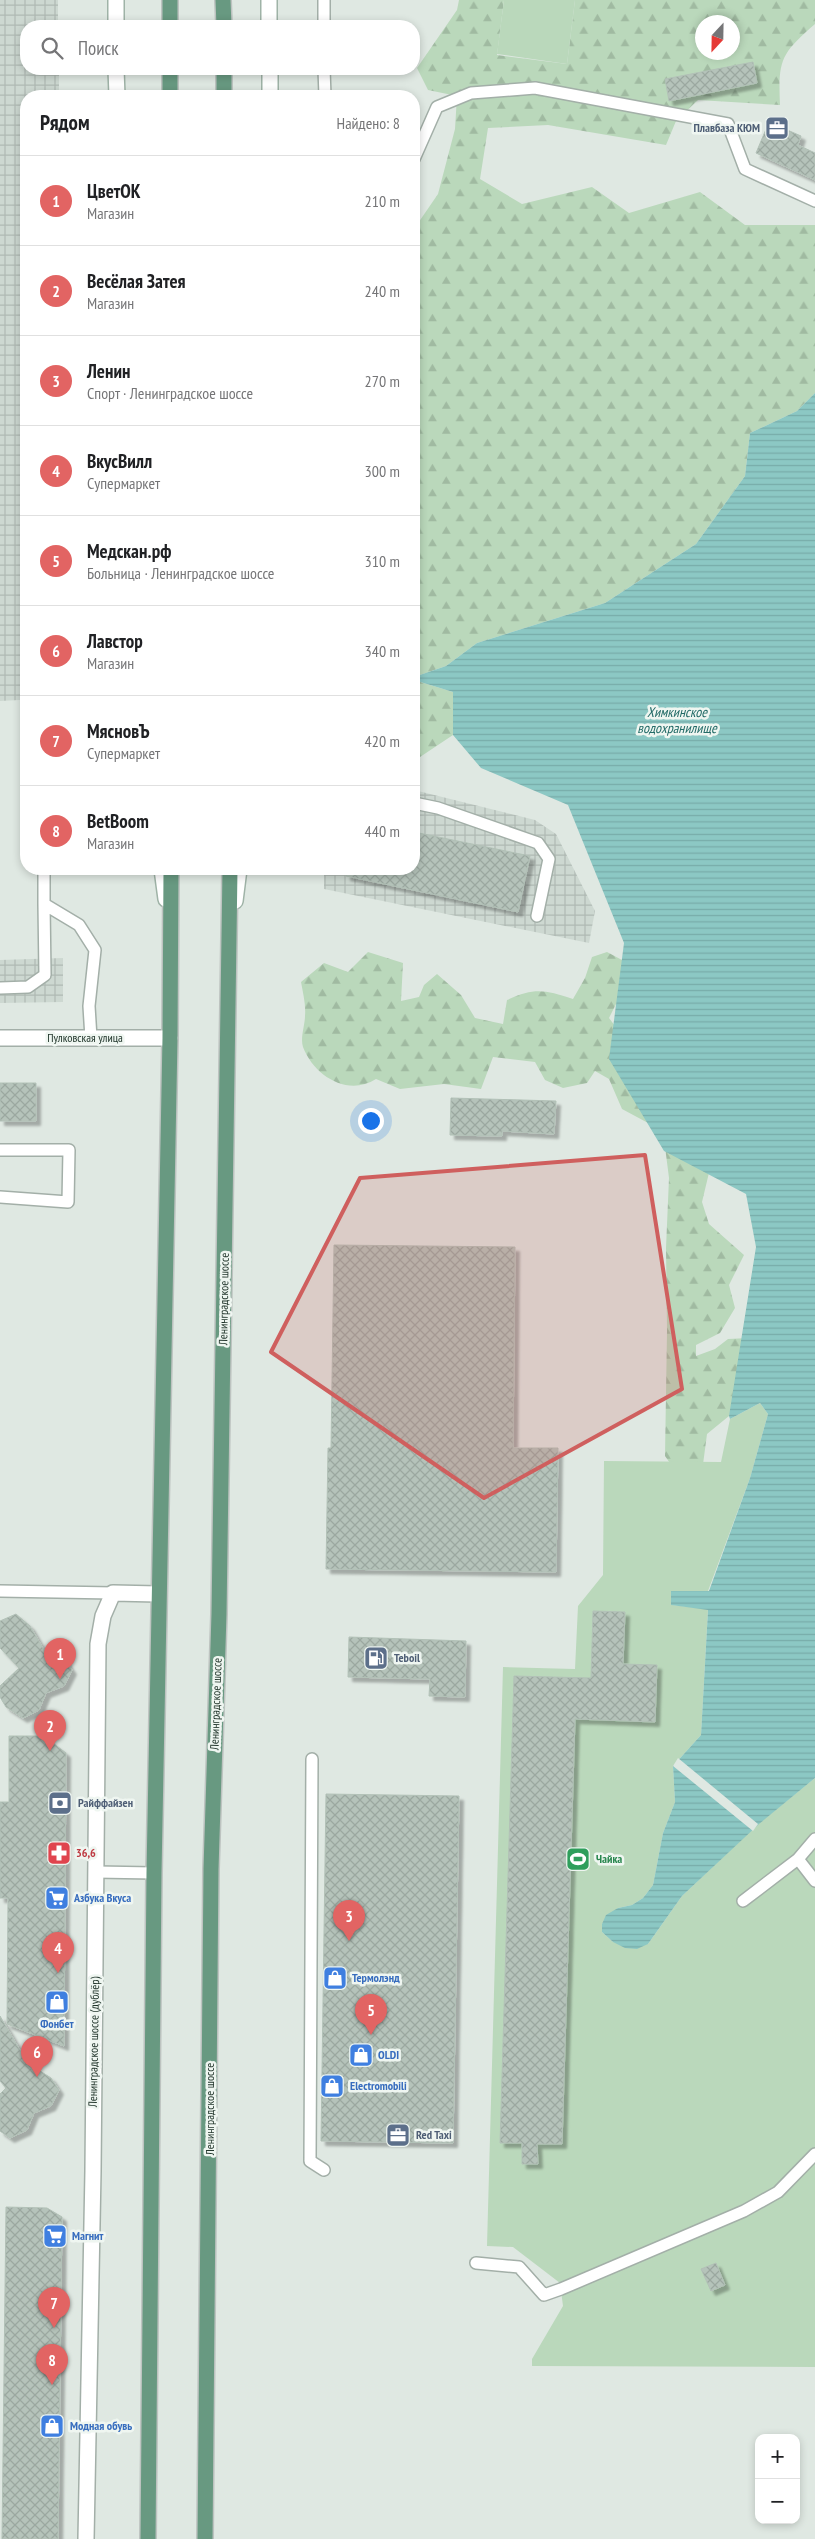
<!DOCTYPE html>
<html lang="ru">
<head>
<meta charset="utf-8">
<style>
  :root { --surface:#fff; --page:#f2f2f2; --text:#202124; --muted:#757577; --line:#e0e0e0; --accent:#e26463 }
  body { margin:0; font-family:"PT Sans Narrow",sans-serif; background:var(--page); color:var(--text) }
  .controls { position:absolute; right:15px; bottom:15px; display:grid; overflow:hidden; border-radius:10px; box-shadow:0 2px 8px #0003 }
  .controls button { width:45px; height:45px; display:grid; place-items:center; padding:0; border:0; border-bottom:1px solid var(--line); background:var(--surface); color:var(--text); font:25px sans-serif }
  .compass { position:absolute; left:695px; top:15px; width:45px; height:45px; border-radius:50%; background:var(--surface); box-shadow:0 2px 8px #0003; rotate:202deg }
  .you { position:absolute; left:370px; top:1120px; width:18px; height:18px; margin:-12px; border:4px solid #fff; border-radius:50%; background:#1a73e8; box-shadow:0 0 0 8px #1a73e833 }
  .badge { display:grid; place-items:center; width:32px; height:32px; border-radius:50%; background:var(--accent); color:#fff; font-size:16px; font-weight:700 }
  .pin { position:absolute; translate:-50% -41px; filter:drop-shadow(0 1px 2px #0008) }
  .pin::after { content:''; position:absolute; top:26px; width:18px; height:15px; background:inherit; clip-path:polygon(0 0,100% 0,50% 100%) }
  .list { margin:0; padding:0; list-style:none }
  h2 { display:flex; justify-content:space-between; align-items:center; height:65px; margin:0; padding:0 20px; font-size:21px }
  h2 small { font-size:16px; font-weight:400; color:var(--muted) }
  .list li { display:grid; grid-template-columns:32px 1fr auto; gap:15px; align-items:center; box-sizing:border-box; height:90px; padding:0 20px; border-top:1px solid var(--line) }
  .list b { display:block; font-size:19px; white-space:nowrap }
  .list p { margin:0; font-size:16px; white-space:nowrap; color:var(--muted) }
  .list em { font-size:16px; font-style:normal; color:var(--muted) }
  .icon { flex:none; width:28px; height:28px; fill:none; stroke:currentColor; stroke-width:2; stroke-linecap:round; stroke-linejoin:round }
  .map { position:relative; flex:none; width:815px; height:2539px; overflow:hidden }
  .search { position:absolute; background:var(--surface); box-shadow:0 2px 8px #0003; left:20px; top:20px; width:400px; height:55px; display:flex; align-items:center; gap:12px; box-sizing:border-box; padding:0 18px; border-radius:20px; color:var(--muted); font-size:19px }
  .panel { position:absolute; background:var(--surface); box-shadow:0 2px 8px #0003; left:20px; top:90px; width:400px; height:785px; border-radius:20px }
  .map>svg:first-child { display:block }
  .industrial { fill:url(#industrial-grid) }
  .forest { fill:url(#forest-firs); fill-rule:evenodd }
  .pitch { fill:#bad8bb }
  .water { fill:url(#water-rules) }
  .pier { fill:#dfe8e2 }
  .building { fill:url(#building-cross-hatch); stroke:#b2c1b7; filter:url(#shadow) }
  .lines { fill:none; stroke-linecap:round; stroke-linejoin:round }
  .service-casing { stroke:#a3afa8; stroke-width:14 }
  .minor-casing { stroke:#a3afa8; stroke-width:18 }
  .secondary-casing { stroke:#9fb3a7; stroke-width:18 }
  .primary-casing { stroke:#bdc3c0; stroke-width:18 }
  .service { stroke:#fff; stroke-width:11 }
  .minor { stroke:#fff; stroke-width:15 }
  .secondary { stroke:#fff; stroke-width:15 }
  .primary { stroke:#689981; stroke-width:15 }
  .marked { fill:#cf5f5e; fill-opacity:0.2; stroke:#cf5f5e; stroke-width:4; stroke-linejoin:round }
  .labels { text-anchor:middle; stroke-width:5; stroke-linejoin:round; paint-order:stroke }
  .service-label { font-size:12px; font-weight:bold; fill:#4e5e75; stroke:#eff6f1; text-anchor:start }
  .street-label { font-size:12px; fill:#22362c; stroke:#eff6f1 }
  .health-label { font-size:12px; font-weight:bold; fill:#be3a42; stroke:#eff6f1; text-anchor:start }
  .leisure-label { font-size:12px; font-weight:bold; fill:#27864d; stroke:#eff6f1; text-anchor:start }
  .shop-label { font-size:12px; font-weight:bold; fill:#366cbe; stroke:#eff6f1; text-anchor:start }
  .water-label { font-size:14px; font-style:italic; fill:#236b67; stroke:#eff6f1 }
</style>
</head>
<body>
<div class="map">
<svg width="815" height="2539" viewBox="0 0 815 2539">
  <defs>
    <pattern id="industrial-grid" width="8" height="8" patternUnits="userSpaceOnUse" patternTransform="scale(1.25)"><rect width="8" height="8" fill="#cdd8d1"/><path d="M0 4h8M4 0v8" fill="none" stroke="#b0bab4"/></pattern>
    <pattern id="forest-firs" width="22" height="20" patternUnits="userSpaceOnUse" patternTransform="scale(1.25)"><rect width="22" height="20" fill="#bad8bb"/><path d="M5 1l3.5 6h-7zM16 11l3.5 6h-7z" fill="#a0baa1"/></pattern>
    <pattern id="water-rules" width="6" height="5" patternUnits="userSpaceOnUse" patternTransform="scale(1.25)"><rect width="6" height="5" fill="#8cc8c4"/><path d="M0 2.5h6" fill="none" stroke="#78aca9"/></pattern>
    <pattern id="building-cross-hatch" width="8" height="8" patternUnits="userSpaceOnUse" patternTransform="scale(1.25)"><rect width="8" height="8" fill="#b5c3ba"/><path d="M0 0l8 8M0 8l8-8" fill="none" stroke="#9ba8a0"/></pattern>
    <filter id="shadow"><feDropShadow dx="4.5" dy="4.5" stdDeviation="1" flood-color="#0004"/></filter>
  </defs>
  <rect width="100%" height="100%" fill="#dfe8e2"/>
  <path class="industrial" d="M0,0H58V26H26V69H59V96H26V695L20,700L0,701Z
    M414,790L535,820L556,834L595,911L589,943L324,889V869H414Z
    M63,958V1002L0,1003V960Z"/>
  <path class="forest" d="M459,0H504L497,55L567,64L575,0H815V24C781,54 778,59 780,105L698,100L676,121L666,145L548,125L488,128L480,179L522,204L592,187L629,213L700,192L745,225H815V393L797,411L750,433L745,476L696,544L605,603L477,643L446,666L414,677V229L438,194L455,129L457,96L428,90L417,68L457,10ZM702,22H732V52H702Z
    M414,680L453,692V735L414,761Z
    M368,952L403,963L401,1001L419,997L424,985L437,974L461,995L475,1018L503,1024L507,1000C535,987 545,990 573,999L585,978L592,957L607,952L622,960L625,986L609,1018L713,1156L702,1202L709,1224L744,1255L729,1285L735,1308L720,1333L696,1345V1356L715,1349L728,1339L749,1338L739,1389L729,1416L707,1434L702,1472L683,1482L665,1456L667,1331L666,1248L669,1178L663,1131L622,1109L609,1079L595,1071L587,1083L563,1088L545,1080L535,1062L493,1057L481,1089L444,1084L400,1089L376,1079C348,1097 314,1076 303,1047C300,1038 305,1025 305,1016C306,1005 303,993 301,982L324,963L348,972Z"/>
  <path class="pitch" d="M504,0H575L567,64L497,54Z
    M760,1403L768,1414L750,1478L708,1591H672V1605L708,1609L701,1735L673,1766L675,1802L663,1833L653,1885L643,1898L632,1905L618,1908L602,1924V1932L613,1942L648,1944L682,1896L758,1824L815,1778V2367L532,2366V2359L563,2306L560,2283L513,2247L487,2246L503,1667L575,1669L578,1606L603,1575L604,1461L721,1462L730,1419Z"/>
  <path class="water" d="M815,393V1778L759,1824L682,1896L648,1944L637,1949L625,1948L613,1942L602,1932V1924L606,1915L618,1908L632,1905L643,1898L653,1885L663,1833L675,1802L673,1766L701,1735L708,1610L671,1605V1591H709L750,1478L768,1414L760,1403L730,1419L729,1416L756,1247L746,1194L664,1151L609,1059L624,943L568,805L481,768L453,735V692L414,680V677L446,666L477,643L605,603L696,544L745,476L750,433L797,411Z"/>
  <path class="pier" d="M678,1758L758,1824L753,1831L673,1766Z"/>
  <path class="building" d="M753,62L757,83L669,101L665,79Z
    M769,122L801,136L798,145L815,153V180L756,153Z
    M414,832L530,856L518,912L346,876V869H414Z
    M0,1083H36V1121H0Z
    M451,1098L556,1101L554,1134L502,1131V1136L450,1135Z
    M334,1245L515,1247L513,1448H558L556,1572L326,1569L328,1448H331Z
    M593,1611L625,1612L623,1664L657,1665L655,1722L575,1719L562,2144H537L538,2164H522V2143H500L514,1676L591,1678Z
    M16,1614L30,1626L44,1650L49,1649L64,1658L72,1670L64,1686L46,1693L39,1710L23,1718L6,1707L0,1697V1686L19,1668L0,1648V1621Z
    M349,1637L466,1641L465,1697L429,1696L430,1679L348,1677Z
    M9,1736H44L66,1753L64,2046L7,2024L8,1898H0V1802H9Z
    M326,1794L459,1796L453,2143L321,2141Z
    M0,2016L31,2069H37L51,2078L59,2090L51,2106L34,2113L27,2130L10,2138L0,2131V2094L6,2088L0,2081Z
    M6,2207L47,2208L62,2217L58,2539H2Z
    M716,2263L725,2285L711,2291L701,2269Z"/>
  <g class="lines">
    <g class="service-casing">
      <path id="service" d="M324,0V26
        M324,69L325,96
        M414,159L437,107L471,93L535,88L728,124L745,169L815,201
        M414,803L438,808L538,843L549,859L537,916
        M44,869V904L79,925L95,950L89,1006L91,1038
        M0,988L28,987L45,975L44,904
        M0,1150H69L68,1202L0,1197
        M0,1591L113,1593
        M312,1759L310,2161L324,2170
        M815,1839L798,1859L815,1881
        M96,1872L154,1873
        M743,1901L798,1859
        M476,2263L519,2267L544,2295L561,2289L744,2211L778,2192L815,2154"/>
    </g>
    <g class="minor-casing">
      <path id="minor" d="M0,1038H170
        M86,2539L93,2171L98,1644L103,1616L113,1593L158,1594"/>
    </g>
    <g class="secondary-casing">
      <path id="secondary" d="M116,0V26
        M269,0V26
        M116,69L117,96
        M270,69V96
        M162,869L166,899
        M235,901L239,869"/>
    </g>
    <g class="primary-casing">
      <path id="primary" d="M170,0V26
        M223,0L224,26
        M170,69V96
        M224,69V96
        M148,2539L154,1873L170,1038L171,869
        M205,2539L211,1869L219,1614L230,869"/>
    </g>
    <use href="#service" class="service"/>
    <use href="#minor" class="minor"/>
    <use href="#secondary" class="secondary"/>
    <use href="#primary" class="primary"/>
  </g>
  <path class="marked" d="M645,1155L682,1389L484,1498L271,1352L360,1178Z"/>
  <defs>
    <g id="office-square" transform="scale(1.25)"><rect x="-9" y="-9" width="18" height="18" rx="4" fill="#5c6f8a" stroke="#eff6f1"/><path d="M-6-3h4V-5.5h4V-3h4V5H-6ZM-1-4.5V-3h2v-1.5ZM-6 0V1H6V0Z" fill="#fff"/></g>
    <g id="fuel-square" transform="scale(1.25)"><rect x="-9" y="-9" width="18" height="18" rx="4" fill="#5c6f8a" stroke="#eff6f1"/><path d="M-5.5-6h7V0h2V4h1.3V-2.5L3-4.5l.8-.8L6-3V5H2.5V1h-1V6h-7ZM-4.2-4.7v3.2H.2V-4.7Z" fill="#fff"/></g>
    <g id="bank-square" transform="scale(1.25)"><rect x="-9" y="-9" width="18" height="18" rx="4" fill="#5c6f8a" stroke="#eff6f1"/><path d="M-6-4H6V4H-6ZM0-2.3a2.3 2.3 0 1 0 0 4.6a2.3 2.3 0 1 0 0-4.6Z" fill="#fff"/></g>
    <g id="pharmacy-square" transform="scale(1.25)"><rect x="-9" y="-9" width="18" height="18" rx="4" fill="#e0444e" stroke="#eff6f1"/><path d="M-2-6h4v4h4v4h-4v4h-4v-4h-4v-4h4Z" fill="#fff"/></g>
    <g id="stadium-square" transform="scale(1.25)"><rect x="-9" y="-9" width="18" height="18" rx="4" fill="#2e9e5b" stroke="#eff6f1"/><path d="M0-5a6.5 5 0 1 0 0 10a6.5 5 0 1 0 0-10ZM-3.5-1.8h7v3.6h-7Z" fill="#fff"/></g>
    <g id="supermarket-square" transform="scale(1.25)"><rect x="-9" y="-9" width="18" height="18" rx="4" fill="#3f7fe0" stroke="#eff6f1"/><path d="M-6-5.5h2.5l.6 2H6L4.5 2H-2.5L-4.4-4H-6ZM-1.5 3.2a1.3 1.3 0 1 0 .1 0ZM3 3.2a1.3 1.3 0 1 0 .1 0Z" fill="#fff"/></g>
    <g id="shop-square" transform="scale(1.25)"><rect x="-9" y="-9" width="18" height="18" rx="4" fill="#3f7fe0" stroke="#eff6f1"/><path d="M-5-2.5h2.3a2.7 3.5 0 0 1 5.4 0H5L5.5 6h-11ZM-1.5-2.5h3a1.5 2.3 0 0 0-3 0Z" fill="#fff"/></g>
  </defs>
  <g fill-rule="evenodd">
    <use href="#office-square" x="777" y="128"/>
    <use href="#fuel-square" x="376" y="1658"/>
    <use href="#bank-square" x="60" y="1803"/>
    <use href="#pharmacy-square" x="59" y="1853"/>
    <use href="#stadium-square" x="578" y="1859"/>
    <use href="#supermarket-square" x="57" y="1898"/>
    <use href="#shop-square" x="335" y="1978"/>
    <use href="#shop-square" x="57" y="2002"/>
    <use href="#shop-square" x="361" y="2055"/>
    <use href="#shop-square" x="332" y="2086"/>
    <use href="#office-square" x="398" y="2135"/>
    <use href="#supermarket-square" x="55" y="2236"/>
    <use href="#shop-square" x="52" y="2426"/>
  </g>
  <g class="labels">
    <g class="service-label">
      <text x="760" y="132" text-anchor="end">Плавбаза КЮМ</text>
      <text x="394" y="1662">Teboil</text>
      <text x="78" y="1807">Райффайзен</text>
      <text x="416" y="2139">Red Taxi</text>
    </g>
    <g class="street-label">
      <text x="85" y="1042">Пулковская улица</text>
      <text transform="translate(224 1299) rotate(-89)" y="4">Ленинградское шоссе</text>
      <text transform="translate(216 1704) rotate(-88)" y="4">Ленинградское шоссе</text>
      <text transform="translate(94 2042) rotate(-89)" y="4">Ленинградское шоссе (дублёр)</text>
      <text transform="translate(210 2109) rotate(-90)" y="4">Ленинградское шоссе</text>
    </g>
    <g class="health-label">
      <text x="76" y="1857">36,6</text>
    </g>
    <g class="leisure-label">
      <text x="596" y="1863">Чайка</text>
    </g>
    <g class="shop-label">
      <text x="74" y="1902">Азбука Вкуса</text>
      <text x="352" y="1982">Термолэнд</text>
      <text x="57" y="2028" text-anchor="middle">Фонбет</text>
      <text x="378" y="2059">OLDI</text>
      <text x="350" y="2090">Electromobili</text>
      <text x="72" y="2240">Магнит</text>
      <text x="70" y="2430">Модная обувь</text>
    </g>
    <g class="water-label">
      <text x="677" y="717">Химкинское<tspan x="677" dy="16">водохранилище</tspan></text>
    </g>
  </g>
</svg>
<div class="controls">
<button>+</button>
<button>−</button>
</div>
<svg class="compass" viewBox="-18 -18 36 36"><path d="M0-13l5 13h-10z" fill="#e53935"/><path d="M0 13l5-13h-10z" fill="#757577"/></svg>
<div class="you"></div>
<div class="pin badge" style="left:60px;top:1679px">1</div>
<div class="pin badge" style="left:50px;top:1751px">2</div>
<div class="pin badge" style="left:349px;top:1941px">3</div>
<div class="pin badge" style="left:58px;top:1973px">4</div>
<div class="pin badge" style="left:371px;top:2035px">5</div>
<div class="pin badge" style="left:37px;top:2077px">6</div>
<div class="pin badge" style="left:54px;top:2328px">7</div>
<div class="pin badge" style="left:52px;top:2385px">8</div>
<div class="search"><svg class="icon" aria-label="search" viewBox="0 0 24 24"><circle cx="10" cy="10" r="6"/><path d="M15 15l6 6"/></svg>Поиск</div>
<section class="panel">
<h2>Рядом<small>Найдено: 8</small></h2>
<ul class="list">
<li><span class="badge">1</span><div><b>ЦветОК</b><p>Магазин</p></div><em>210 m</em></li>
<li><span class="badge">2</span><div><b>Весёлая Затея</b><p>Магазин</p></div><em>240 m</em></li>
<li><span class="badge">3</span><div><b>Ленин</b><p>Спорт · Ленинградское шоссе</p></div><em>270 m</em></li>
<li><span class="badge">4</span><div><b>ВкусВилл</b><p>Супермаркет</p></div><em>300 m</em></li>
<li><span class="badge">5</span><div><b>Медскан.рф</b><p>Больница · Ленинградское шоссе</p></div><em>310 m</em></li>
<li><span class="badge">6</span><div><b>Лавстор</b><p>Магазин</p></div><em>340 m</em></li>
<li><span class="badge">7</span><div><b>МясновЪ</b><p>Супермаркет</p></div><em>420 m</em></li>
<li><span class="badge">8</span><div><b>BetBoom</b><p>Магазин</p></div><em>440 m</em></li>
</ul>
</section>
</div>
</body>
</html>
